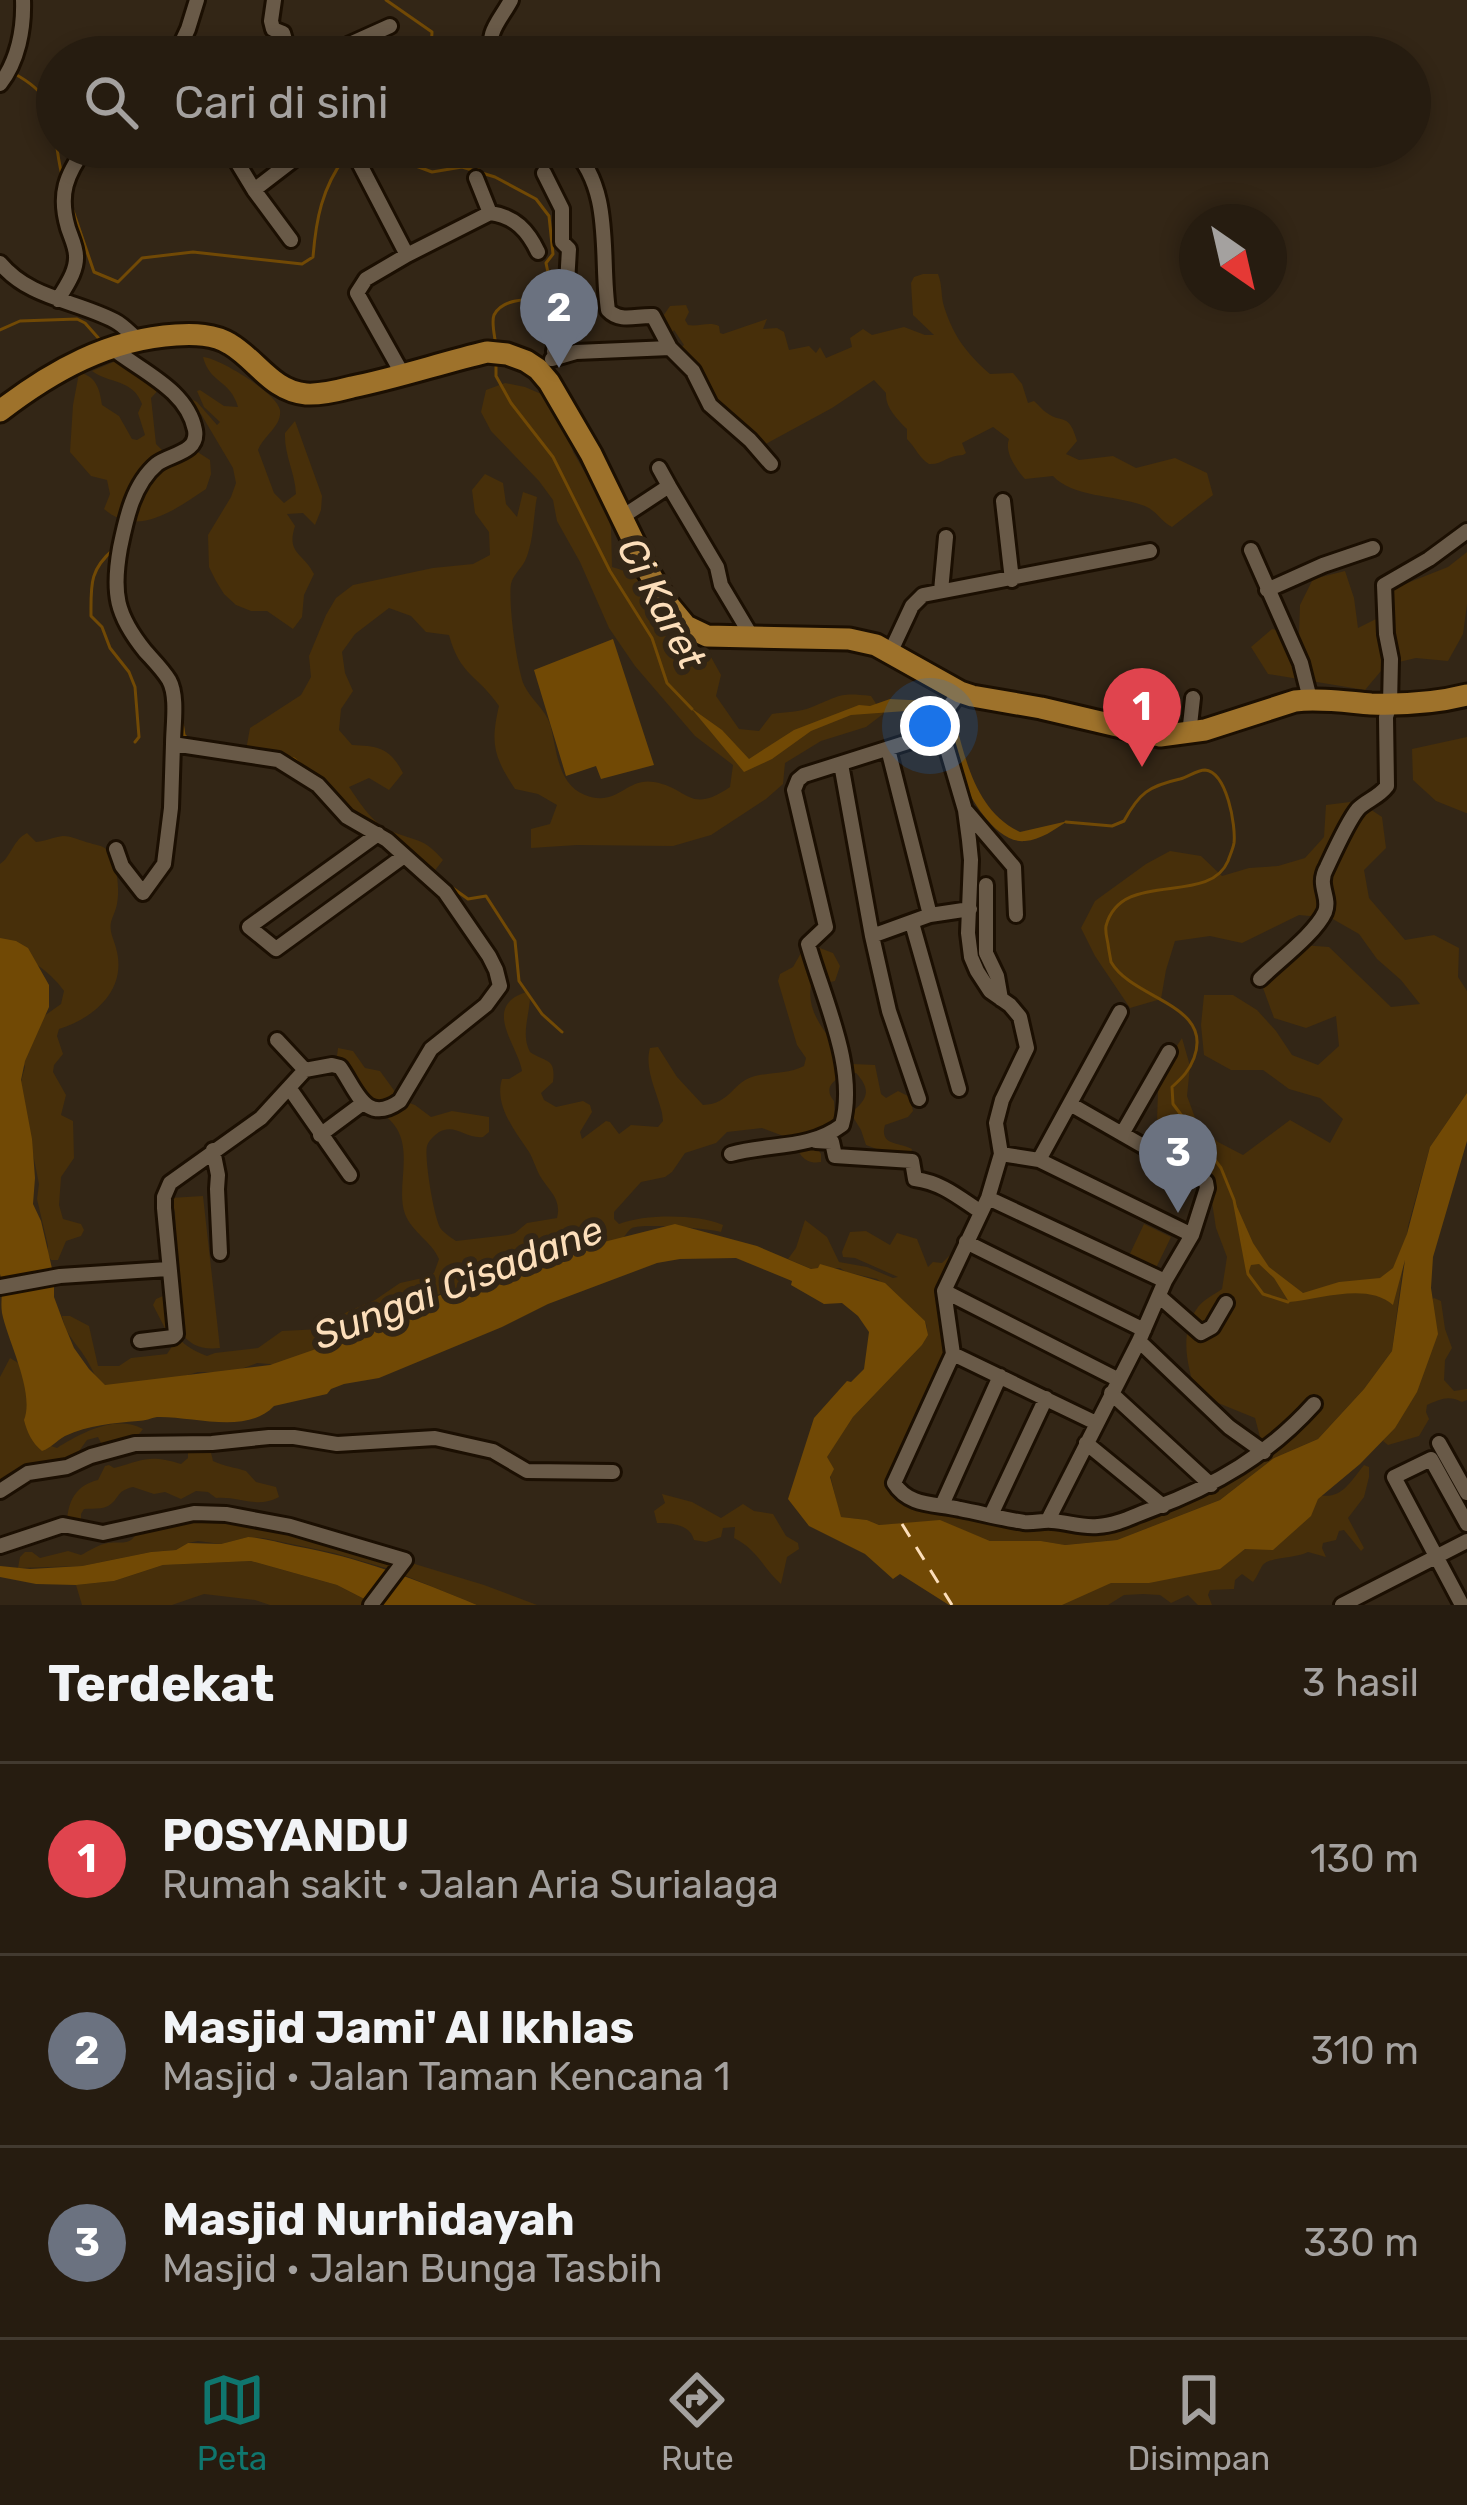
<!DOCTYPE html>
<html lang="id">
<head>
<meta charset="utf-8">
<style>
  :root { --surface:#261c10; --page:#32291e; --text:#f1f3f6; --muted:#a4a19f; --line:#423a30; --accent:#0f766e }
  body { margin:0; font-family:Rubik,sans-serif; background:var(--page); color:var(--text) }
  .compass { position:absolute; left:1179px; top:204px; width:108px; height:108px; border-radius:50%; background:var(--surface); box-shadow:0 6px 18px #0003; rotate:146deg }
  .you { position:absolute; left:930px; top:726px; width:42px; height:42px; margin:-30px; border:9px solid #fff; border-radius:50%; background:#1a73e8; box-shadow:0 0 0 18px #1a73e833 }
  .badge { display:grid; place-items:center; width:78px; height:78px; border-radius:50%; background:var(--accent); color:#fff; font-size:39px; font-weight:700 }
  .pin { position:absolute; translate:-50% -99px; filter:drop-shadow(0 3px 6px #0008) }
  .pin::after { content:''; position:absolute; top:63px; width:42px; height:36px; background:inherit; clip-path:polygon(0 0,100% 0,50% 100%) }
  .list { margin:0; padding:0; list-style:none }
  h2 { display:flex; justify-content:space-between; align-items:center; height:156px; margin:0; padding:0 48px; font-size:51px }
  h2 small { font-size:39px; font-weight:400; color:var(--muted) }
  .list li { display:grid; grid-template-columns:78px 1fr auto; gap:36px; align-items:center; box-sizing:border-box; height:192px; padding:0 48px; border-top:3px solid var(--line) }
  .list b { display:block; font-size:45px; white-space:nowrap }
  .list p { margin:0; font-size:39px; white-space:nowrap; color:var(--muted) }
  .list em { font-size:39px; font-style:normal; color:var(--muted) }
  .icon { flex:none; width:66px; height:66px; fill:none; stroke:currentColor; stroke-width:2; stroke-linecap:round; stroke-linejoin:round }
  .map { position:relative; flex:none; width:1467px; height:1605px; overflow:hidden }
  .search { position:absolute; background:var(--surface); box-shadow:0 6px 18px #0003; left:36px; right:36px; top:36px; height:132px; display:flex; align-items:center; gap:30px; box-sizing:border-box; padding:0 42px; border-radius:66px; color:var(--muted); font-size:45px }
  .sheet { height:732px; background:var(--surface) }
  nav { display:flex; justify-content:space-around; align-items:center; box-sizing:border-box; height:168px; border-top:3px solid var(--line); background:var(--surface); font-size:33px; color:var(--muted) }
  nav a { display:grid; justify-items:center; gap:6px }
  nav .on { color:var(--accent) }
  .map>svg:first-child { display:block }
  .green { fill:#472f0a }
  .water { fill:#714905 }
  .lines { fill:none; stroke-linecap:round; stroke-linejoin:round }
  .stream { stroke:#714905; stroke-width:3 }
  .ferry { stroke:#fcdeba; stroke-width:3; stroke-dasharray:15 12; stroke-linecap:butt }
  .street-casing { stroke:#1b0f02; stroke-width:20 }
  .primary-casing { stroke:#1b0f02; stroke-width:27 }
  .street { stroke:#695a48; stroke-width:14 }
  .primary { stroke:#9e722b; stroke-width:21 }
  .labels { text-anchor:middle; stroke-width:12; stroke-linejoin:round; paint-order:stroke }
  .water-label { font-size:39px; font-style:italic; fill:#fcdeba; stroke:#332616 }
</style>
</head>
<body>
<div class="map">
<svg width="1467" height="1605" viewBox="0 0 1467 1605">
  <rect width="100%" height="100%" fill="#332616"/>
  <path class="green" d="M923,274H938C942,284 941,293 943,303C952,334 965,352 990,374L1013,373L1022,384L1028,403L1034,401C1039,405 1042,410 1047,413C1062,424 1069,412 1077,441L1066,454L1079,460L1113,456L1136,468L1175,458L1207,473L1213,495L1172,527C1160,521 1156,509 1142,505C1114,495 1072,497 1053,476L1025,479C1016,469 1004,452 1009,439L993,427L962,443L966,453L963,455C948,455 942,465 929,464C920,459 915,447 907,439V429C897,419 885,407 886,393L874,380L832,408L760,447L747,428L713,401L695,363L679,349L684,345L674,330L671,334L667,333L661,319L670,306L686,305L689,312L685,320L688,325C699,327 709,321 719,326L720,333L723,334L767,319L763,329L777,328L784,332L789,350L809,346L816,353L820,347L826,358L852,347L850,338L863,329L872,335L904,327L925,335H934L913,315L911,283L914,277Z
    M203,357C219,358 277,393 280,410C282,426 264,435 258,450L274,493L284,503L296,494C295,472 284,455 285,433L295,421L322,496L321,510L315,525L303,513L287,514L295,526C286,554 303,552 314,574L304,595L302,617L293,629L267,611H251L236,605L224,594L216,581L209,567L208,535L231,497L236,483L233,468L201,414L177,392L161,387L151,398L156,444L166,454L196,451L210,460L211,474L206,489C175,510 137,538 104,509L110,494L107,480L91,476L70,452L73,405L79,373C96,375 100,390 102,405L119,416L132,439L137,440L145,435L138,413L142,404C133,379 110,384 92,371L116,361L197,402L217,425L220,422L204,407L197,391L200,390L224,406L238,407C230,379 210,384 203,357Z
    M505,383L525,387L546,396L568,431L573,452L604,505L611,527L612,567C650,577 648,597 657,631L711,657L721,675L716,696L739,729L759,731L772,714C785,712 800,712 812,707C840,696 838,692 871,696L883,714L866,727L821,741L785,763L783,784L766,799L711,835L673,846L577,845L531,848V829L550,824L557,805L538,794L515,789C494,757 490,744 499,706C478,675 460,676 449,635L426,632L411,616L389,608L355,634L342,652L345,673L353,691L341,709L339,730L352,745C379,746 390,748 403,773L389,790L369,778L349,787C360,803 372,823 391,831C417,842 423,837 443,860L429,878L359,823L293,764L246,750L250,728L301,695L311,677L309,656L326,615L336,598L353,585L433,568L473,564L490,555L489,532L475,513L472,490L485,474L503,483L506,504L517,517L523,492L537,497C533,517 534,542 525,561C520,570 513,575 511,584C508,602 517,669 524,685C531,700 545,709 550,724C557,749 557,784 585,795C617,808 626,777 654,782C689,788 689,815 730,787L733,765L695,736L635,666L609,628L580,562L557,521L553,500L539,481L491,431L481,412L486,390Z
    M1467,552V604L1463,634L1448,661L1416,658L1386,665L1365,690L1268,674L1251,647L1272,629L1299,635L1300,605L1313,579L1345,571L1354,598L1358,628L1382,616L1392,589L1448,567Z
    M1467,737V813H1466L1436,801L1413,780L1412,749Z
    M1358,801L1382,817L1386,848L1364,870L1369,898L1405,940L1434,935L1459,948L1458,977L1467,991V1093L1430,1147L1408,1226L1392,1351L1364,1389L1318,1439L1274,1458L1220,1500L1117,1540L1064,1545L1041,1541H990L940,1521L879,1525L867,1520L840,1517L826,1457L853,1417L922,1345C927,1336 929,1331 925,1321L877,1279L846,1272L840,1268L811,1269L788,1259L796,1248L805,1220L827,1237L839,1262L867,1267L893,1278L898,1277L855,1258L843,1257L842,1252L850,1232L866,1231L890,1245L897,1233L917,1239L928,1267L933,1262L942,1263L951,1254L944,1291L953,1354L894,1482L900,1491L1019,1521L1111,1524L1264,1452L1255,1418L1196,1394C1188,1366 1178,1334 1198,1307C1203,1300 1215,1294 1222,1289L1227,1257L1216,1228L1211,1196L1157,1122L1158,1091L1166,1063L1182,1038L1190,1066L1187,1096L1197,1123L1218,1142L1243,1155L1290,1120L1330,1143L1343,1119L1320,1098L1289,1089L1263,1070H1231L1204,1055L1201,1025L1204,995H1233L1257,1010L1276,1031L1292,1055L1318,1065L1339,1046L1336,1016L1306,1028L1274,1018L1263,988L1280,963L1302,945L1329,947L1391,1007L1420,1004L1401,980L1377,959L1359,934L1331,918L1299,915L1242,943L1210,936L1175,941L1166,970L1161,999L1130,1008L1095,956L1081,928L1095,901L1146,864L1170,851L1201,856L1222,876L1249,868L1278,866L1305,858L1324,837L1326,805Z
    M27,833L36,842C46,841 54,837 63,836C72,836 81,841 90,843C98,846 100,844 107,850C117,861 120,889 117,904C116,910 113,915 111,922C109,932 114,939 116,948C128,990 94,1018 59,1029L57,1036L63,1054L54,1065L53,1072L66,1095L61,1115L73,1121L74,1158L61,1177L59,1205L63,1219L81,1224L84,1230L81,1236L66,1241L58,1260H51L47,1253L48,1246L37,1199L39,1184L33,1154L14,1107L25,1067L20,1053L40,1019L61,1004L64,991C48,968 23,956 0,941V864C11,857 13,840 27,833Z
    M812,945L833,953L840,966L835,981L811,986C805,1015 834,1044 853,1064L875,1065L881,1094L886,1098L898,1091L910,1097L913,1111L908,1117L885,1125C879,1146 899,1142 912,1149L910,1157L903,1159L866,1145L861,1130L853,1117L854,1110C869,1098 870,1088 856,1073C841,1074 820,1085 834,1101L835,1124L813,1142L821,1154V1162C805,1165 798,1154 794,1140L762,1128L727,1132L716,1143L685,1153L672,1172L665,1177L641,1182L614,1212V1219L619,1224C645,1214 698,1214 723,1225L721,1232C709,1228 641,1223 632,1228C627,1231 624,1238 620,1243L506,1277L492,1284L456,1288L432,1297L414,1313L383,1326L339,1350L282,1365L257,1363L233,1372H198L178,1378H169L156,1386L100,1387C95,1375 89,1362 81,1351C72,1339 65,1332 62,1316H70L89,1326L98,1366H119L131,1358L167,1354L171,1348V1340L153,1305L156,1299L163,1296L169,1299C177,1334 172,1342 207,1356L215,1353L258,1348L282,1331L321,1329L347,1312L375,1300L400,1283L427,1277L434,1273L439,1259C432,1242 412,1232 405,1214C396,1189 412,1155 397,1129C388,1114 373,1109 362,1097C352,1086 344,1069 337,1056L338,1048L353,1051L365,1068L380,1071L401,1100L415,1105L431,1117L452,1111L489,1117V1132L483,1137C466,1139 455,1123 439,1132C434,1136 429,1140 427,1146C424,1157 434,1220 441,1229C444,1233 453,1239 456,1241L508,1235L515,1233L527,1223L557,1218C562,1199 549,1191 540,1176C535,1167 533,1157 527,1149C514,1130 494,1104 502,1079H509L522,1071C518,1045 481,1007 526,992L530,998C529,1017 521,1035 530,1052C546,1063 556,1057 553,1082L541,1093L544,1100L556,1107L583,1101L590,1105L592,1112L580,1132L582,1139L606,1121L610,1122L619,1134L631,1125L658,1127L663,1121L662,1113C657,1092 644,1069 650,1048L658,1047L677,1077L703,1105C731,1104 733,1081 755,1076C772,1072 788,1074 804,1066L806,1058L797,1045L778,981L780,974L793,967L801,953Z
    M203,1196L220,1348C202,1350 190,1346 180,1331L175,1212L170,1198Z
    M1144,1224L1171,1237L1154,1272L1127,1260Z
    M1434,1298L1441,1301L1445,1329L1452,1348L1445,1360L1444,1380L1454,1391L1467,1389V1400L1462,1402C1448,1395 1441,1399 1427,1405L1426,1412L1429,1419L1419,1436L1388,1445L1383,1441L1428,1302Z
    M10,1358L20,1364L48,1445L57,1448C81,1433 116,1414 143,1429L136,1438L103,1447L98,1437L87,1440L74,1458L55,1472L18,1470L0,1482V1377Z
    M197,1447C208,1447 211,1449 213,1461C226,1467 234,1467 246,1471L256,1482L276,1487L279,1497C257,1509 240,1496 216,1498L208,1492L196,1491L181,1499L165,1492L154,1494L133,1487C115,1491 120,1499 108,1506C101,1510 92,1508 84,1509L81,1514V1525L67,1522C68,1501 76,1485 98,1480L105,1466L109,1465L114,1468C144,1460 149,1454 181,1464L188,1458V1452Z
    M1364,1465L1369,1467V1477L1364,1497L1348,1518L1364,1548L1361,1551L1344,1530L1339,1531L1336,1540L1323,1543L1322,1548L1326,1557L1308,1552C1295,1559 1269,1556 1262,1566C1259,1571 1257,1577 1253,1582L1242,1574L1235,1580L1234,1589L1210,1590L1208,1595L1212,1605H1198L1188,1595L1171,1603L1160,1595L1143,1594L1124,1595L1108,1605H1057L1076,1585L1233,1558L1318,1495C1342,1500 1350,1482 1364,1465Z
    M662,1494L692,1502L721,1518L743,1504L754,1511L773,1514L786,1536L798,1543L799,1549L787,1557L781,1584C763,1568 757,1549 734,1538L735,1527L723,1528L721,1537L706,1542L694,1540C690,1524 671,1523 657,1523L654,1511L665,1503Z
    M224,1514L362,1548L484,1585L537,1605H477L389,1569L334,1553L263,1538L248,1537L221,1544L198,1541L188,1543L176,1550L151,1552L82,1566L18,1568L20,1557L25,1552H32L40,1558L68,1551L81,1555C89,1551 99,1544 108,1543C125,1541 130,1547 139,1529Z
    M251,1561L337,1585L376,1605H270L255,1600L204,1594L172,1605H82L76,1585L114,1581L163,1565Z"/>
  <path class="water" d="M613,639L654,765L601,779L596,766L566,776L534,670Z
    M890,699L928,701L937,708L929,718L906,711L851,715L811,731L772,759L744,772L691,708L722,730L749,759L794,730L859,705L870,706Z
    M946,717L956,724C967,766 978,812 1020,832L1068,821C1055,829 1041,840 1025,841C998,844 971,801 962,778C954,759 951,743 939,726Z
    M0,938L16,941L28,948L49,985V1007L25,1061L21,1080L32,1139L35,1178L33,1204L41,1221L54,1277V1297L64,1324L74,1348L89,1369L105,1385L270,1365L316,1349L359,1340L440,1295L492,1283L565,1248L588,1246L675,1224L757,1246L811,1269L818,1268L820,1264L885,1283L925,1321L928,1335L922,1345L853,1417L827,1457L834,1469L830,1477L841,1517L867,1520L879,1525L940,1520L990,1541H1041L1065,1545L1117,1540L1220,1500L1274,1458L1318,1439L1364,1389L1392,1351L1405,1260L1393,1305C1368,1282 1320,1299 1289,1302L1274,1278L1259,1264L1251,1265L1248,1274L1234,1200L1253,1243L1269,1267L1303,1293L1339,1282L1380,1278L1393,1268L1407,1234L1430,1147L1467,1093V1141L1433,1257L1431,1288L1438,1334L1417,1392L1395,1428L1360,1464L1318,1499L1311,1516L1273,1550L1245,1549L1220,1569L1149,1583H1111L1062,1605H949L900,1574L893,1579L865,1554L809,1526L788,1499L814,1418L847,1381L851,1382L864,1369L869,1332L858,1316L842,1303L824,1304L791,1285L792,1281L736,1258L680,1259L657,1263L548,1304L502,1327L379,1378L344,1384L331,1389L327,1394L274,1406C247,1435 193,1416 157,1417C151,1418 145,1421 138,1421C113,1423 89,1425 65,1436C56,1441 51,1448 42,1451C32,1443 27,1432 24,1420C35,1392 8,1342 2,1313C0,1300 4,1288 0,1274Z
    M248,1537C264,1538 279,1543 295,1546C359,1557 417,1580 477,1605H376L337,1585L251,1561L163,1565L114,1581L76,1585L36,1584L0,1577V1566L30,1569L82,1566L151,1552L176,1550L188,1543L221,1544Z"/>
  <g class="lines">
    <path class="stream" d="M386,0L432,32L431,52L434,57
      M13,73C66,101 49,126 62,175
      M391,147V153L400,160L432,172L462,167L495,177L536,199L549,216L553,254L546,263L554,301L551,309L544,311L539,301C525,298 502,300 494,315C491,323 495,337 496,346
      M471,147L478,168
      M70,202L94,272L118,282L142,258L193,252L302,264L313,257C316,219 322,188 345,157
      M0,330L20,321L77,319L85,323L101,341
      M496,361V376L511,403L553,457L610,571L652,638L667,683L692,709
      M114,549C89,570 91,585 91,616L102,627L110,648L129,672L135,687L139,737L135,742
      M181,716L184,735L189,740
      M281,755L294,759L308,771
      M1066,822L1112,826L1124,821C1139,793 1149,786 1180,779C1188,777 1197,770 1205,770C1227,772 1236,826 1234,843C1233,849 1230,855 1228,861C1209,907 1121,868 1106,926C1105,932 1107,938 1108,944C1108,946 1111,961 1111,962C1133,1000 1214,1004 1194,1058C1189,1071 1183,1077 1172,1087L1173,1104L1221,1168L1234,1200L1248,1274L1263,1294L1288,1302
      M440,879L468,899L486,896L515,941L519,981L542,1014L562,1032"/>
    <path class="ferry" d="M902,1524L952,1605"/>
    <g class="street-casing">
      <path id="street" d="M274,0L271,21L273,29L283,33L290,57
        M175,57L188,29L197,0
        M321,57L390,26
        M494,57C484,33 500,21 511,0
        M0,84C18,61 24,29 23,0
        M200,147L205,150L214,147
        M228,147L254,190L310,147
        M344,147L355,155L407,255
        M571,147C614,190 600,256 608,310C620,323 637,315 653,316L670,348L693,371L710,405L750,440L771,464
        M544,173L562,209V242L569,249L566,301L554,351L555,357
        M476,178L490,213
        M254,190L291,240
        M0,263C30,299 75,300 115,321C123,325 130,333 138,340
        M58,300C65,287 77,272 76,256C76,247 71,237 68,228C58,194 66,175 86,147
        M111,347C140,371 187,389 195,430C199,453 170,454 157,464C133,484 126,519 120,548C112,593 116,615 145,651C153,660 163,670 169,680C178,696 173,726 173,744L278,760L318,785L347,817L387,840L445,892L489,956L496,970L500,986L486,1005L431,1049L400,1101C365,1126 356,1089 340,1067L332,1065L305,1070L261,1118L170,1183L164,1197V1208L176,1334L173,1337L140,1341
        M552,359L576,352L670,348
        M403,375L357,293L366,279L407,255L490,213C515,216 528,231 538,252
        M659,468L669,486
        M1003,501L1012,580
        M622,517L669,486L717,567L721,585L752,637
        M1251,550L1301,663L1310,699
        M1267,590L1323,565L1373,548
        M941,591L946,537
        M890,653L912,606L923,595L1150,551
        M960,692L927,736L945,742L965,810L969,840L971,860L968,933L971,957L977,971L990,991L1010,1005L1020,1017L1027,1048L1002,1100L996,1123L1001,1154L988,1198L944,1291L953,1354L894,1483C909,1507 935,1503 960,1509C981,1513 1003,1519 1024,1522C1034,1523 1043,1520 1052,1521C1068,1522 1083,1528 1098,1526C1117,1525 1135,1515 1152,1509C1215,1486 1269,1454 1314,1404
        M1189,734L1193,698
        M888,749L930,915
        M841,764L872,936L889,1011L919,1099
        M967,812L1014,867L1016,915
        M378,834L249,927L276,949L404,856
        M116,849L122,866L143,893L164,864L171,808L173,744
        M986,885V953L997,976L1001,999
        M912,923L959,1089
        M872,936L930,915L970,909
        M1260,979C1278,961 1315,934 1325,912C1331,896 1316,886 1327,867C1334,852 1348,821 1358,809C1367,800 1379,797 1387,786L1386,717L1390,704L1391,659L1386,634L1384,585L1429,559L1467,531
        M277,1040L305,1070
        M290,1089L350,1175
        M1122,1134L1169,1052
        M320,1135L363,1103
        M816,1141L832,1142L835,1156L912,1161L915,1179C943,1183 958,1197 981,1212
        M213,1150L218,1175L217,1189L220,1253
        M731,1154C769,1143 809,1150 842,1125C858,1069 823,998 808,944L826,927L794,790L798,780L804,775L927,736
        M1001,1154L1039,1160L1192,1235
        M1039,1160L1120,1012
        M988,1198L1165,1281
        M966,1242L1144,1330
        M0,1287L60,1276L168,1269
        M944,1291L1119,1380
        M1160,1297L1201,1333L1212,1327L1226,1303
        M1139,1341L1229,1427L1264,1452
        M953,1354L1096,1423
        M1111,1393L1211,1485
        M1086,1443L1163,1506
        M1439,1443L1467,1493
        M0,1491L28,1473L67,1467L91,1456L135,1444L212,1443L269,1437H294L337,1444L435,1438L493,1451L527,1471L613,1472
        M942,1505L1000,1376
        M991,1515L1046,1398
        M1048,1520L1139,1341L1165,1281L1192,1235L1207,1188L1206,1182L1070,1104
        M0,1546L63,1525L103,1533L194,1513L226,1514L290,1526L405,1560L371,1605
        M1342,1605L1467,1541
        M1462,1605L1394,1477L1431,1459L1467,1524"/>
    </g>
    <g class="primary-casing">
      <path id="primary" d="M0,411C52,371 109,339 176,335C194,334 214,334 230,344C257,360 272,391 306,394C321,395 337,391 352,387C397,378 441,363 487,352L507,354L526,361L538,369L549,382L591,454L648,571L667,603L686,626L707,636L849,639L876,645L960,692L972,696L1041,708L1160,736L1205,730L1295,701C1320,698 1346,702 1371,704C1404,705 1436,703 1467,695"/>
    </g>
    <use href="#street" class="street"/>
    <use href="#primary" class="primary"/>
  </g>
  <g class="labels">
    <g class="water-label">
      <text transform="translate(662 603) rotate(62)" y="14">Ci Karet</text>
      <text transform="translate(458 1282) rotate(-21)" y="14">Sungai Cisadane</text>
    </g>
  </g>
</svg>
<svg class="compass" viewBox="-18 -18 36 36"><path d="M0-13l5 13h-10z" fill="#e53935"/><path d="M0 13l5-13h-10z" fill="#a4a19f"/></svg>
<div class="you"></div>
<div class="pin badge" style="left:1142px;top:767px;background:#e0444e">1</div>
<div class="pin badge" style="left:559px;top:368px;background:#6b7280">2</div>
<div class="pin badge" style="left:1178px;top:1213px;background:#6b7280">3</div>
<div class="search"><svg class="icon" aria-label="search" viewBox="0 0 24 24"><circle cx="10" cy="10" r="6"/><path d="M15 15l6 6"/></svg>Cari di sini</div>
</div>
<section class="sheet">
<h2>Terdekat<small>3 hasil</small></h2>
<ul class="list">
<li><span class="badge" style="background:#e0444e">1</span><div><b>POSYANDU</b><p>Rumah sakit · Jalan Aria Surialaga</p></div><em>130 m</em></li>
<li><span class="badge" style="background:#6b7280">2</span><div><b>Masjid Jami' Al Ikhlas</b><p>Masjid · Jalan Taman Kencana 1</p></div><em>310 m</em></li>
<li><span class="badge" style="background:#6b7280">3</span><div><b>Masjid Nurhidayah</b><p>Masjid · Jalan Bunga Tasbih</p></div><em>330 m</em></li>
</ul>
</section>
<nav>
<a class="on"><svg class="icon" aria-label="map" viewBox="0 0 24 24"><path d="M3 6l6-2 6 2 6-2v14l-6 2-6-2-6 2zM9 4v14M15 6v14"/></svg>Peta</a>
<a><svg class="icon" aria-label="directions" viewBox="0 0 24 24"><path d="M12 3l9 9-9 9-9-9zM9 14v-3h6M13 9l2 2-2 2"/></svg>Rute</a>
<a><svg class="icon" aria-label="saved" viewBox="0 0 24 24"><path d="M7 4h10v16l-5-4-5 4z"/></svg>Disimpan</a>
</nav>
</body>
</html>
